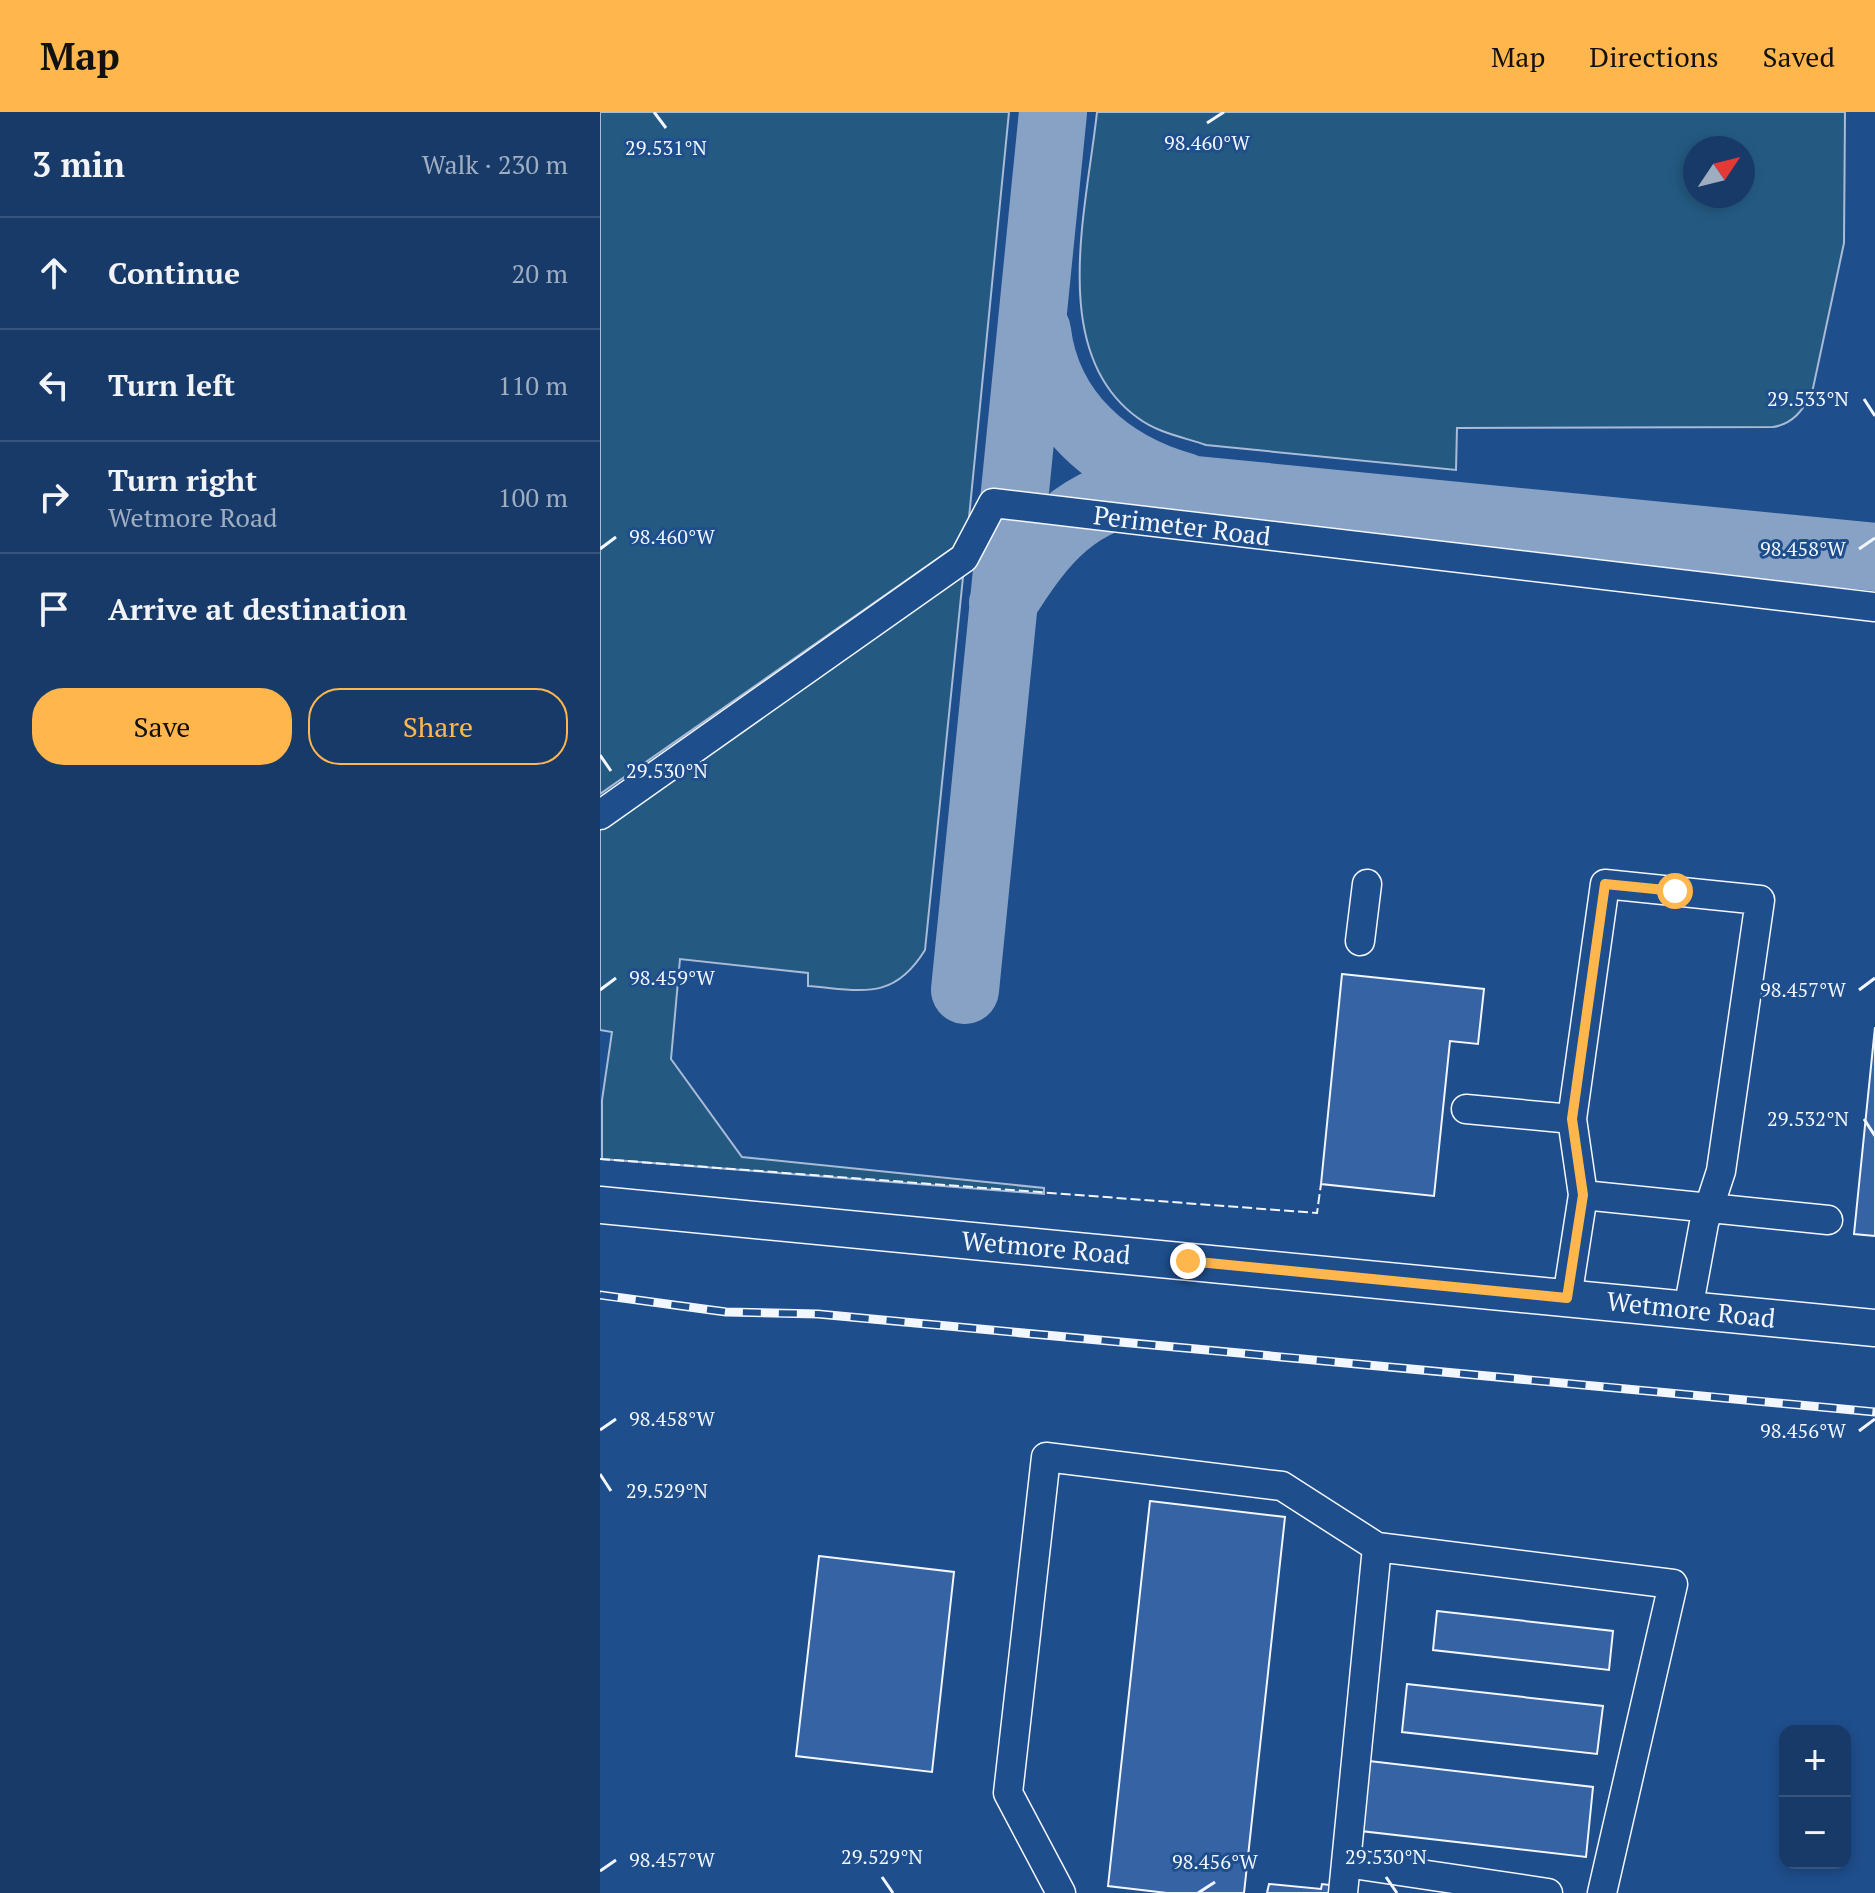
<!DOCTYPE html>
<html lang="en">
<head>
<meta charset="utf-8">
<style>
  :root { --surface:#173a69; --page:#20416f; --text:#f1f3f6; --muted:#9eadc0; --line:#36547d; --accent:#ffb74d }
  body { margin:0; font-family:"PT Serif",serif; background:var(--page); color:var(--text) }
  .controls { position:absolute; right:24px; bottom:24px; display:grid; overflow:hidden; border-radius:16px; box-shadow:0 4px 12px #0003 }
  .controls button { width:72px; height:72px; display:grid; place-items:center; padding:0; border:0; border-bottom:2px solid var(--line); background:var(--surface); color:var(--text); font:40px sans-serif }
  .compass { position:absolute; left:1083px; top:24px; width:72px; height:72px; border-radius:50%; background:var(--surface); box-shadow:0 4px 12px #0003; rotate:55deg }
  .stop { position:absolute; width:24px; height:24px; margin:-18px; border:6px solid #ffb74d; border-radius:50%; background:#fff }
  .stop.end { background:#ffb74d; border-color:#fff; box-shadow:0 2px 8px #0008 }
  .list { margin:0; padding:0; list-style:none }
  h2 { display:flex; justify-content:space-between; align-items:center; height:104px; margin:0; padding:0 32px; font-size:34px }
  h2 small { font-size:26px; font-weight:400; color:var(--muted) }
  .list li { display:grid; grid-template-columns:52px 1fr auto; gap:24px; align-items:center; box-sizing:border-box; height:112px; padding:0 32px; border-top:2px solid var(--line) }
  .list b { display:block; font-size:30px; white-space:nowrap }
  .list p { margin:0; font-size:26px; white-space:nowrap; color:var(--muted) }
  .list em { font-size:26px; font-style:normal; color:var(--muted) }
  .actions { display:flex; gap:16px; padding:24px 32px }
  .actions a { flex:1; padding:18px 0; border:2px solid var(--accent); border-radius:32px; text-align:center; font-size:28px; color:var(--accent) }
  .actions .main { background:var(--accent); color:#111 }
  .icon { flex:none; width:44px; height:44px; fill:none; stroke:currentColor; stroke-width:2; stroke-linecap:round; stroke-linejoin:round }
  .map { position:relative; flex:none; width:1275px; height:1781px; overflow:hidden }
  header { display:flex; align-items:center; gap:48px; box-sizing:border-box; height:112px; padding:0 40px; background:var(--accent); color:#111 }
  header strong { font-size:38px }
  nav { display:flex; gap:44px; margin-inline-start:auto; font-size:28px }
  main { display:flex }
  aside { flex:1; background:var(--surface) }
  .map>svg:first-child { display:block }
  .green { fill:#245a82; stroke:#a8bbd7; stroke-width:2; fill-rule:evenodd }
  .lines { fill:none; stroke-linecap:round; stroke-linejoin:round }
  .taxiway { stroke:#88a2c6; stroke-width:68 }
  .building { fill:#3563a3; stroke:#f2f6ff; stroke-width:2 }
  .minor-casing { stroke:#f2f6ff; stroke-width:31 }
  .major-casing { stroke:#f2f6ff; stroke-width:39 }
  .minor { stroke:#1f4e8c; stroke-width:28 }
  .major { stroke:#1f4e8c; stroke-width:36 }
  .rail-casing { stroke:#f2f6ff; stroke-width:9 }
  .rail { stroke:#1f4e8c; stroke-width:6; stroke-dasharray:18; stroke-linecap:butt }
  .fence { stroke:#f2f6ff; stroke-width:2; stroke-dasharray:10 4; stroke-linecap:butt }
  .route { stroke:#ffb74d; stroke-width:10 }
  .ticks { fill:none; stroke:#f2f6ff; stroke-width:3 }
  .labels { text-anchor:middle; stroke-width:6; stroke-linejoin:round; paint-order:stroke }
  .street-label { font-size:26px; fill:#f2f6ff; stroke:#1f4e8c }
  .ticks-label { font-size:20px; text-anchor:middle; fill:#f2f6ff; stroke:#1f4e8c; stroke-width:6; stroke-linejoin:round; paint-order:stroke }
</style>
</head>
<body>
<header>
<strong>Map</strong>
<nav><a>Map</a><a>Directions</a><a>Saved</a></nav>
</header>
<main>
<aside>
<h2>3 min<small>Walk · 230 m</small></h2>
<ul class="list">
<li><svg class="icon" aria-label="ahead" viewBox="0 0 24 24"><path d="M12 20V5M6 11l6-6 6 6"/></svg><div><b>Continue</b></div><em>20 m</em></li>
<li><svg class="icon" aria-label="left" viewBox="0 0 24 24"><path d="M17 20v-9H6M10 6l-5 5 5 5"/></svg><div><b>Turn left</b></div><em>110 m</em></li>
<li><svg class="icon" aria-label="right" viewBox="0 0 24 24"><path d="M7 20v-9h11M14 6l5 5-5 5"/></svg><div><b>Turn right</b><p>Wetmore Road</p></div><em>100 m</em></li>
<li><svg class="icon" aria-label="arrive" viewBox="0 0 24 24"><path d="M6 21V4h12l-3 4 3 4H6"/></svg><div><b>Arrive at destination</b></div></li>
</ul>
<div class="actions"><a class="main">Save</a><a>Share</a></div>
</aside>
<div class="map">
<svg width="1275" height="1781" viewBox="0 0 1275 1781">
  <rect width="100%" height="100%" fill="#1f4e8c"/>
  <path class="green" d="M0,0H409L367,426L0,682Z
    M497,0H1245L1244,131L1212,281C1203,298 1193,312 1173,315L857,316L856,358L606,333C583,325 558,321 538,306C447,241 487,95 497,0ZM1095,36H1143V84H1095Z
    M356,465H363L325,838C293,890 261,878 208,874V861L80,847L71,947L142,1045L444,1076V1082L2,1047V988L12,920L0,918V715Z"/>
  <g class="lines">
    <path class="taxiway" d="M437,219C447,301 509,354 585,375
      M403,491C443,427 476,386 555,374L1275,445
      M365,878L453,0"/>
  </g>
  <path class="building" d="M742,862L884,877L878,932L850,929L834,1084L721,1072Z
    M1275,915V1124L1254,1122Z
    M550,1389L685,1405L644,1781H567L508,1774Z
    M219,1444L354,1460L332,1660L196,1644Z
    M837,1499L1013,1519L1009,1558L833,1538Z
    M807,1572L1003,1594L997,1642L802,1620Z
    M769,1649L993,1675L986,1745L761,1719Z
    M669,1772L721,1777L722,1772L739,1774L738,1781H667Z"/>
  <g class="lines">
    <g class="minor-casing">
      <path id="minor" d="M0,703L364,446L393,391L1275,495
        M760,829L767,772
        M866,997L972,1007
        M983,1083L1228,1108
        M967,1186L983,1083L972,1007L1005,772L1160,788L1121,1059L1104,1111L1088,1198
        M746,1751L948,1781
        M461,1781L408,1681L446,1345L682,1374L777,1435
        M743,1781L777,1435L1073,1472L1002,1781"/>
    </g>
    <g class="major-casing">
      <path id="major" d="M0,1093L1275,1216"/>
    </g>
    <use href="#minor" class="minor"/>
    <use href="#major" class="major"/>
    <g class="rail-casing">
      <path id="rail" d="M0,1183L126,1200L218,1202L1275,1300"/>
    </g>
    <use href="#rail" class="rail"/>
    <path class="fence" d="M0,1047L717,1101L721,1072"/>
  </g>
  <g class="lines">
    <path class="route" d="M588,1149L967,1186L983,1083L972,1007L1005,772L1075,779"/>
  </g>
  <path class="ticks" d="M54,0L66,16M607,11L624,0M1264,287L1275,304M0,437L16,425M1259,437L1275,426M0,643L11,659M0,878L16,866M1259,878L1275,866M1264,1007L1275,1024M0,1318L16,1307M1259,1319L1275,1307M0,1362L11,1379M0,1759L16,1748M282,1765L293,1781M786,1765L797,1781M598,1781L615,1770"/>
  <g class="labels">
    <g class="street-label">
      <text transform="translate(582 414) rotate(7)" y="9">Perimeter Road</text>
      <text transform="translate(446 1136) rotate(5)" y="9">Wetmore Road</text>
      <text transform="translate(1091 1198) rotate(6)" y="9">Wetmore Road</text>
    </g>
  </g>
  <g class="ticks-label">
    <text x="607" y="38">98.460°W</text>
    <text x="66" y="43">29.531°N</text>
    <text x="1208" y="294">29.533°N</text>
    <text x="72" y="432">98.460°W</text>
    <text x="1203" y="444">98.458°W</text>
    <text x="67" y="666">29.530°N</text>
    <text x="72" y="873">98.459°W</text>
    <text x="1203" y="885">98.457°W</text>
    <text x="1208" y="1014">29.532°N</text>
    <text x="72" y="1314">98.458°W</text>
    <text x="1203" y="1326">98.456°W</text>
    <text x="67" y="1386">29.529°N</text>
    <text x="282" y="1752">29.529°N</text>
    <text x="786" y="1752">29.530°N</text>
    <text x="72" y="1755">98.457°W</text>
    <text x="615" y="1757">98.456°W</text>
  </g>
</svg>
<div class="controls">
<button>+</button>
<button>−</button>
</div>
<svg class="compass" viewBox="-18 -18 36 36"><path d="M0-13l5 13h-10z" fill="#e53935"/><path d="M0 13l5-13h-10z" fill="#9eadc0"/></svg>
<div class="stop" style="left:1075px;top:779px"></div>
<div class="stop end" style="left:588px;top:1149px"></div>
</div>
</main>
</body>
</html>
